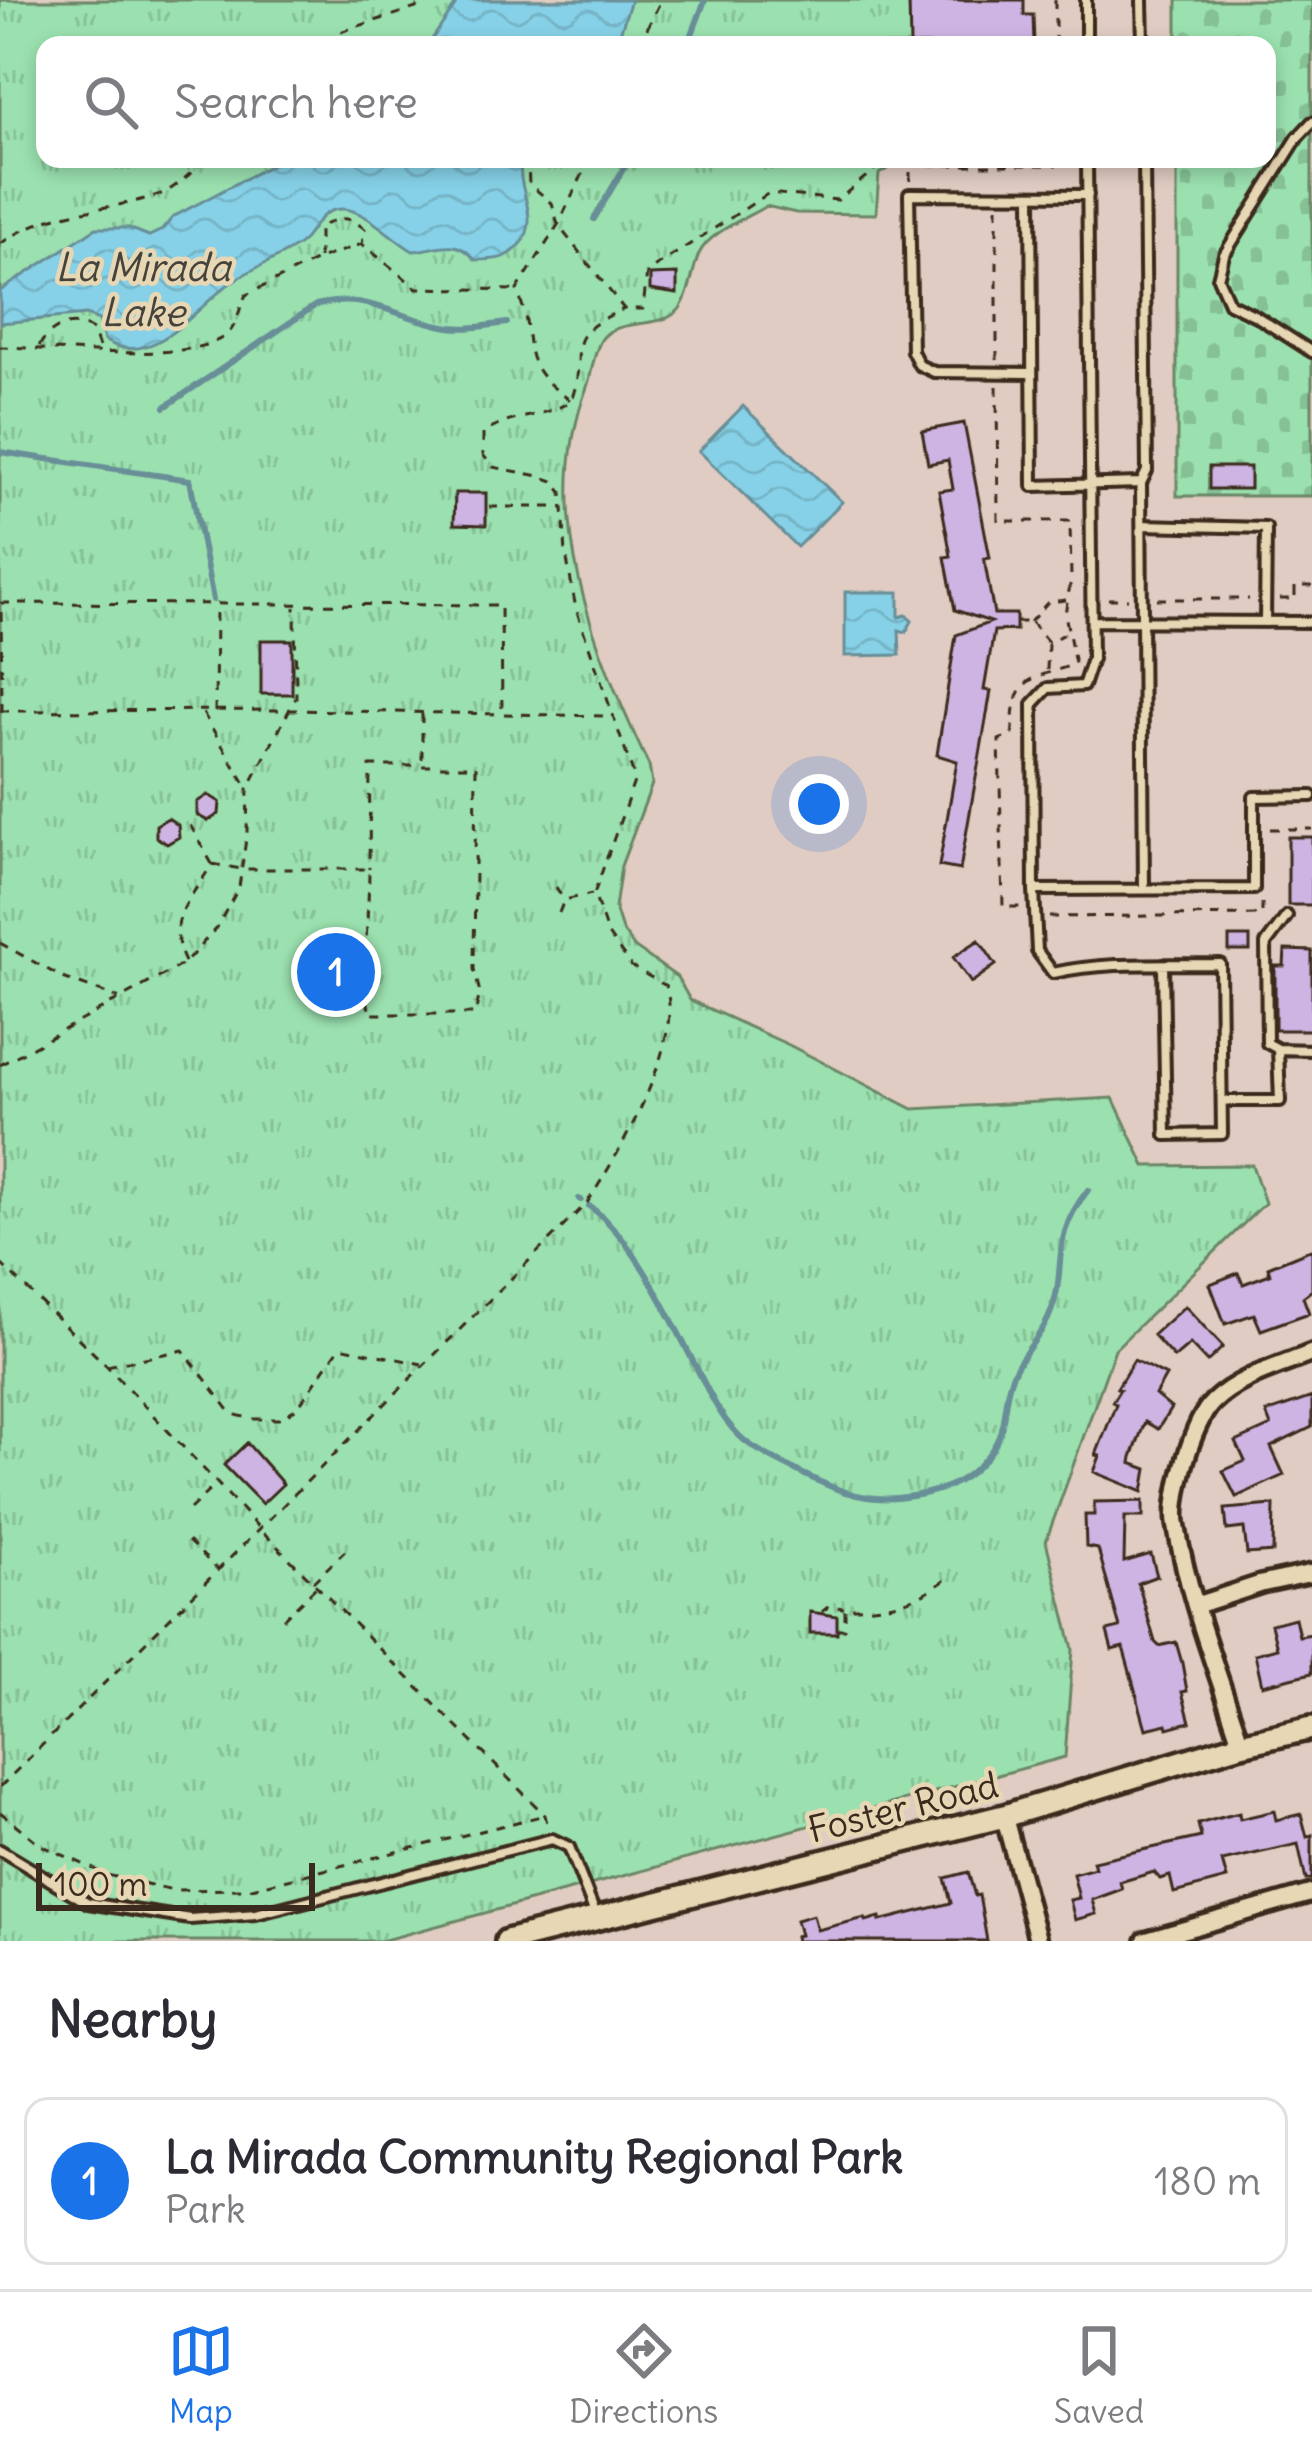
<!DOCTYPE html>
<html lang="en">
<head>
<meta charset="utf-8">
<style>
  :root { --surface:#fff; --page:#f7f7f7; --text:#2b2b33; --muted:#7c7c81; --line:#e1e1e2; --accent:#1a73e8 }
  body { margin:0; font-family:Delius,sans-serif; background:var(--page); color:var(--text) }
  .scale { position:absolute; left:36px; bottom:30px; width:279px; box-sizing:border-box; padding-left:12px; border:6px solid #3b2a1e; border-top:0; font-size:33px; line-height:42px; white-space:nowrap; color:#3b2a1e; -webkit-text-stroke:9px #e8d7b4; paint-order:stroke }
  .you { position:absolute; left:819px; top:804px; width:42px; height:42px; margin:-30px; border:9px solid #fff; border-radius:50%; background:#1a73e8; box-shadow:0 0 0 18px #1a73e833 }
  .badge { display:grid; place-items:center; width:78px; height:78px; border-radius:50%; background:var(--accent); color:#fff; font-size:39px; font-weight:700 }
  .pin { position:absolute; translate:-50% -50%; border:6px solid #fff; box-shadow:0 3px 12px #0006 }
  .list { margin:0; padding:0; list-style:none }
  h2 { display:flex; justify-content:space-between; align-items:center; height:156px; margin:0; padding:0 48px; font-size:51px }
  h2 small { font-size:39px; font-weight:400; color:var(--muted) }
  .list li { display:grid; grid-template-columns:78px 1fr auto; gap:36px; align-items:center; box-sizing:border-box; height:168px; margin:0 24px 24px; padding:0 24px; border:3px solid var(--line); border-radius:24px }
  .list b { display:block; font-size:45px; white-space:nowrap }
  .list p { margin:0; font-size:39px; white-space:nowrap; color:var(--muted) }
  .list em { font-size:39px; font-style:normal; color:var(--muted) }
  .icon { flex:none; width:66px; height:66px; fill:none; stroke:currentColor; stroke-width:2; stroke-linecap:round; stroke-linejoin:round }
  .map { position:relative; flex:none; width:1312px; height:1941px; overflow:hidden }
  .search { position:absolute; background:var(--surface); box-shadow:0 6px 18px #0003; left:36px; right:36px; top:36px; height:132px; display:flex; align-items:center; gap:30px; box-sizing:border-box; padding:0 42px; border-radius:24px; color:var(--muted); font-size:45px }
  .sheet { height:348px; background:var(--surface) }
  nav { display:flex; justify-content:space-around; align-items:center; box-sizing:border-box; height:168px; border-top:3px solid var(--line); background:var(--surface); font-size:33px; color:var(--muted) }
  nav a { display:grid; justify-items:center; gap:6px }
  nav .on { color:var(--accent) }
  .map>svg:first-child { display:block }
  .cemetery { fill:url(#cemetery-stones); stroke:#6b8666; stroke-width:3 }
  .park { fill:url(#park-tufts); stroke:#6b8666; stroke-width:3 }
  .water { fill:url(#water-waves); stroke:#688e97; stroke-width:3 }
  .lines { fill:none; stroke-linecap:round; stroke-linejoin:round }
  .stream { stroke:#688e97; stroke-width:6 }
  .building { fill:#ceb4e3; stroke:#3b2a1e; stroke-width:3 }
  .lane-casing { stroke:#3b2a1e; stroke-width:16 }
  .street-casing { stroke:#3b2a1e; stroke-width:24 }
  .secondary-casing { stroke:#3b2a1e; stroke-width:30 }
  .path { stroke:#3b2a1e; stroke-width:3; stroke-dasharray:9 9; stroke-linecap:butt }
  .lane { stroke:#e8d7b4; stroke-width:8 }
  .street { stroke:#e8d7b4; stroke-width:15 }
  .secondary { stroke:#e8d7b4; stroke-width:21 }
  .labels { text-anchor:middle; stroke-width:9; stroke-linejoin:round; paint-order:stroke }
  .street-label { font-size:36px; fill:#3b2a1e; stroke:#e8d7b4 }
  .water-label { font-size:39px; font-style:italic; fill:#46433c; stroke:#e8d7b4 }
</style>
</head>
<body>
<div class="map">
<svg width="1312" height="1941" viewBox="0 0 1312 1941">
  <defs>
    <pattern id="cemetery-stones" width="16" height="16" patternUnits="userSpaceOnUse" patternTransform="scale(3)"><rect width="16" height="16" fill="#9be1af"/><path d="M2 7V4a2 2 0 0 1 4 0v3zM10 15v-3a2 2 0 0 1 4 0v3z" fill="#86c196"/></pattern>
    <pattern id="park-tufts" width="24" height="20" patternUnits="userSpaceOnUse" patternTransform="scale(3)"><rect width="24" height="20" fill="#9be1af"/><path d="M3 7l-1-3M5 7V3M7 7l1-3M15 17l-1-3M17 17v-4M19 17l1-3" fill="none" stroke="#86c196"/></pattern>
    <pattern id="water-waves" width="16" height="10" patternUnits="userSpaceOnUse" patternTransform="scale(3)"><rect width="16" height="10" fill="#86d1e7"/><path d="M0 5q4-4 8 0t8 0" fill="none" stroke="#75b4c6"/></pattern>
  </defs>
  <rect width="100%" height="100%" fill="#e0ccc2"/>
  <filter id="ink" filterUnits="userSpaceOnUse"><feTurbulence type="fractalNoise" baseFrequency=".00833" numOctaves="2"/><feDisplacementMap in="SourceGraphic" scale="24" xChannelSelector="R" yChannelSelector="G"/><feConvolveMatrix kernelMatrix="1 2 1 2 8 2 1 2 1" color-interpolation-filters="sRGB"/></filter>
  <g filter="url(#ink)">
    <path class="cemetery" d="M1177,0H1312V496H1177V159H1267V45H1177Z"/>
    <path class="park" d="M0,0H909L911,45H45V159H972V162L897,163L879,174L876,214L796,213L766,206C745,219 709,232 699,254C692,270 691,292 681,307C665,332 613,315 600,342C593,356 592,373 587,387C539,515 594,649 649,766L652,784L621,866L615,908L622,930L634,947L677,977L690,1000L789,1045L913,1109L1113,1098L1145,1166L1252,1165L1265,1203L1115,1349L1046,1541L1073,1649L1065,1757L381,1941H0Z"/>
    <path class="water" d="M459,0H631L616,45H428Z
      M282,159H522C514,189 543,217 520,245C507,260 494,260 475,260C457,236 438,249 413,251C393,240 364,208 341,209C319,210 314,230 301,243C293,251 249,271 236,279C198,303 154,373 104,340L99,320L86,315L0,323V291L96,228H129L149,236L162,230L173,217Z
      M743,406L842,502L797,547L699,451Z
      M845,592H899V617L906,615L912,621L906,632L899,630L900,655L845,656Z"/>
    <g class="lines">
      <path class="stream" d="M688,45L705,0
        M594,219L629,159
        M165,407L316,305C366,293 392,315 439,325C462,331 484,326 507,323
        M0,452L190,480L213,600
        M579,1199L581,1200
        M589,1206C634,1237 670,1317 695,1365C709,1392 721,1421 745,1441C761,1454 783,1463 801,1473C834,1489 860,1501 897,1498C936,1494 967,1485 991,1451C1007,1428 1002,1407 1010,1382C1017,1358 1038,1341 1048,1319C1070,1271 1046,1242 1088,1190"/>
    </g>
    <path class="building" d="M909,0H1024V15H1033L1034,44L910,45Z
      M677,274V294L650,290V275Z
      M964,423L990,558L984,559L994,614H1016V630L994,631L984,690L991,691L960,870L939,866L957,761L937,755L956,635L991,622L955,610L945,557L951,556L939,491L953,489L948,460L928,464L922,431Z
      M1209,467H1250V489H1209Z
      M455,493H486V525L454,524Z
      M261,640H292V694H261Z
      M208,795L220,802L219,814L208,821L197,815V802Z
      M168,818L178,825L179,837L167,844L156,837V825Z
      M1288,837H1312V905H1288Z
      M1229,937H1250V951H1229Z
      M979,940L996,965L971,983L953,957Z
      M1285,950L1312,951V1030H1275V966H1284Z
      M1312,1249V1290L1303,1297L1309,1313L1261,1330L1254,1314L1225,1324L1210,1284L1238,1273L1243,1284L1270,1274L1268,1267Z
      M1185,1306L1223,1347L1207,1362L1190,1344L1174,1358L1153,1335Z
      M1134,1360L1166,1376L1155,1395L1171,1408L1158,1429L1145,1422L1132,1457L1131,1463L1147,1469L1143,1492L1094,1472L1100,1456L1096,1455L1116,1404L1112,1402L1120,1389L1117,1388Z
      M1312,1397V1427L1271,1447L1284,1475L1236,1497L1223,1471L1245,1461L1236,1442L1271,1426L1266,1413Z
      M247,1443L283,1484L262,1504L224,1465Z
      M1143,1501V1517H1125L1124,1562L1151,1554L1157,1576L1138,1583L1155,1642L1159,1646L1176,1642L1182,1663L1187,1691L1182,1692L1190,1722L1168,1728L1167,1724L1146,1729L1123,1647L1112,1650L1107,1631L1120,1628L1098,1549L1086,1547L1085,1515H1094V1502Z
      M1274,1505L1273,1552L1247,1554L1244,1528L1227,1530L1225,1509Z
      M810,1612L837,1616V1633H810Z
      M1295,1618L1299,1636L1312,1634V1673L1262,1685L1255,1654L1277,1648L1271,1624Z
      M1274,1811L1276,1820L1301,1814L1307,1837L1312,1835V1879L1306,1880L1298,1844L1222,1861L1227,1879L1174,1893L1170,1876L1160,1879L1154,1872L1120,1882L1122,1889L1092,1900L1096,1914L1075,1920L1070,1900L1079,1898L1073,1874L1095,1868L1093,1861L1201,1837L1198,1824L1223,1817L1239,1813L1240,1819Z
      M968,1872L975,1896L979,1895L987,1941H796L795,1936L800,1935L796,1920L813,1915L817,1930L865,1918L866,1921L880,1917V1921L951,1903L945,1878Z"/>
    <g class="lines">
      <g class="lane-casing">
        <path id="lane" d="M1086,0V45
          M1142,0L1143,45
          M1312,122L1298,137L1224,255L1218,278L1229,303L1256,316L1312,352
          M1087,159L1092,659L1083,686L1048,688L1033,704L1034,890L1254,889V797L1312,796
          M1144,159L1147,471L1141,483L1144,889
          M1031,195L1033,486L1141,483
          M1032,373L934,372L919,365L912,351L909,194L1088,195
          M1142,525L1266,528L1265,622
          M1092,621L1312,622
          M1034,890L1037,951L1053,973C1108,961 1164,965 1220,964L1222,1134L1166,1135L1163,965
          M1278,1049L1267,1043L1266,944L1287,916
          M1222,1101H1280L1278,1049L1312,1050
          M0,1850L88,1903L190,1919L256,1914L552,1839L569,1847L596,1916"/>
      </g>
      <g class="street-casing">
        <path id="street" d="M1197,1605L1261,1584L1312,1573
          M1241,1744C1218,1672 1188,1598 1176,1523C1172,1496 1193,1421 1213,1402C1239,1377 1280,1366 1312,1353
          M1004,1816L1038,1941
          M1145,1941L1312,1893"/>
      </g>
      <g class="secondary-casing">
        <path id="secondary" d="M507,1941L1004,1816L1241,1744L1312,1728"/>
      </g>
      <path class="path" d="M1055,0V45
        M329,45L343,31L416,8L422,0
        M639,45L661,0
        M534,159L528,164L529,184L552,203L558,225L624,309H643L647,272L769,193L838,200L887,159
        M910,165H1056V159
        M910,181V159
        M997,207V360
        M0,244C61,203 100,215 161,194C177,188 193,170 206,159
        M319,258V229C336,216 348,215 365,229L362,244
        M39,346C51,326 72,318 93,330L100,350
        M0,347C46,347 203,368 231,330C238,321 240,305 246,295L319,259L362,244L417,288L517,290
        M997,386L998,521H1070L1071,579L1065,614L1075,664C1030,680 1011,676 1013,734L999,740L1003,907H1021
        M570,400C513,361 539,345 517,290L558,225L590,159
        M489,507H563
        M1108,599H1128
        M1157,599H1249
        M1280,599H1295V586H1312
        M1016,622H1030
        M1030,622L1048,602L1075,599
        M1031,622L1048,642L1064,634
        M1047,670L1048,644
        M0,711L291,710L609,716
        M2,711L1,603L501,605L502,712
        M215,712L216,607
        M203,713L247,787
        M422,714V764
        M1270,829H1312
        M212,864L241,869H369C369,910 361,978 370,1014H475L480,993L474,969L476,766H370L369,869
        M556,887L563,899
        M559,913L564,900L592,894
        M1049,917L1262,915V897
        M0,943L63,978L119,998
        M185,962C164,919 191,900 212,864L189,823
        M0,1065L185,963L217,927L239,887L247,832L248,789L296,697L295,607
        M0,1263L107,1366L261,1530L545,1815L547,1823
        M107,1366L183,1350L232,1414L253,1419H279L297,1408L340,1347L422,1364
        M190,1509L215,1485
        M188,1541L217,1569
        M313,1582L345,1551
        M822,1612L829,1606L844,1608
        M283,1619L316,1587
        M837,1629H845V1608C886,1608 917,1603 949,1577
        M0,1787L587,1203C619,1154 684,1044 666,986L631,966L607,933L594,894L635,779L576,609L566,554L562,492L553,481L539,476L493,467L483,455V434C509,414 543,419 571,401C590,350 556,338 624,309
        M0,1812L41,1845L107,1875L173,1890L248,1889L545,1815"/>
      <use href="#lane" class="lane"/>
      <use href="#street" class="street"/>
      <use href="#secondary" class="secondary"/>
    </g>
  </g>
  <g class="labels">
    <g class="street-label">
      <text transform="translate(903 1807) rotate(-14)" y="13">Foster Road</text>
    </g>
    <g class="water-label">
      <text x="143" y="281">La Mirada<tspan x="143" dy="45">Lake</tspan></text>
    </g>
  </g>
</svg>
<div class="scale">100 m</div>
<div class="you"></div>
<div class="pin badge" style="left:336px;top:972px">1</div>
<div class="search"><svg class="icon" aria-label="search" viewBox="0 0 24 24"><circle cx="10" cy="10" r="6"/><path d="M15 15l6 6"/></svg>Search here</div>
</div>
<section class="sheet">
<h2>Nearby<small></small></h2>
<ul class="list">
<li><span class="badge">1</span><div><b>La Mirada Community Regional Park</b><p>Park</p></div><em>180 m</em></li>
</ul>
</section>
<nav>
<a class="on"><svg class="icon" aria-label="map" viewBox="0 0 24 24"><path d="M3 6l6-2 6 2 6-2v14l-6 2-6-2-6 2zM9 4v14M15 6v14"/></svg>Map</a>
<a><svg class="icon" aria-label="directions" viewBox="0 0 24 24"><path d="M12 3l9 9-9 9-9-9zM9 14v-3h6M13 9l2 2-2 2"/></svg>Directions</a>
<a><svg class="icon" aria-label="saved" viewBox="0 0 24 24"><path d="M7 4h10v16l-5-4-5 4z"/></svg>Saved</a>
</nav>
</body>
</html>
